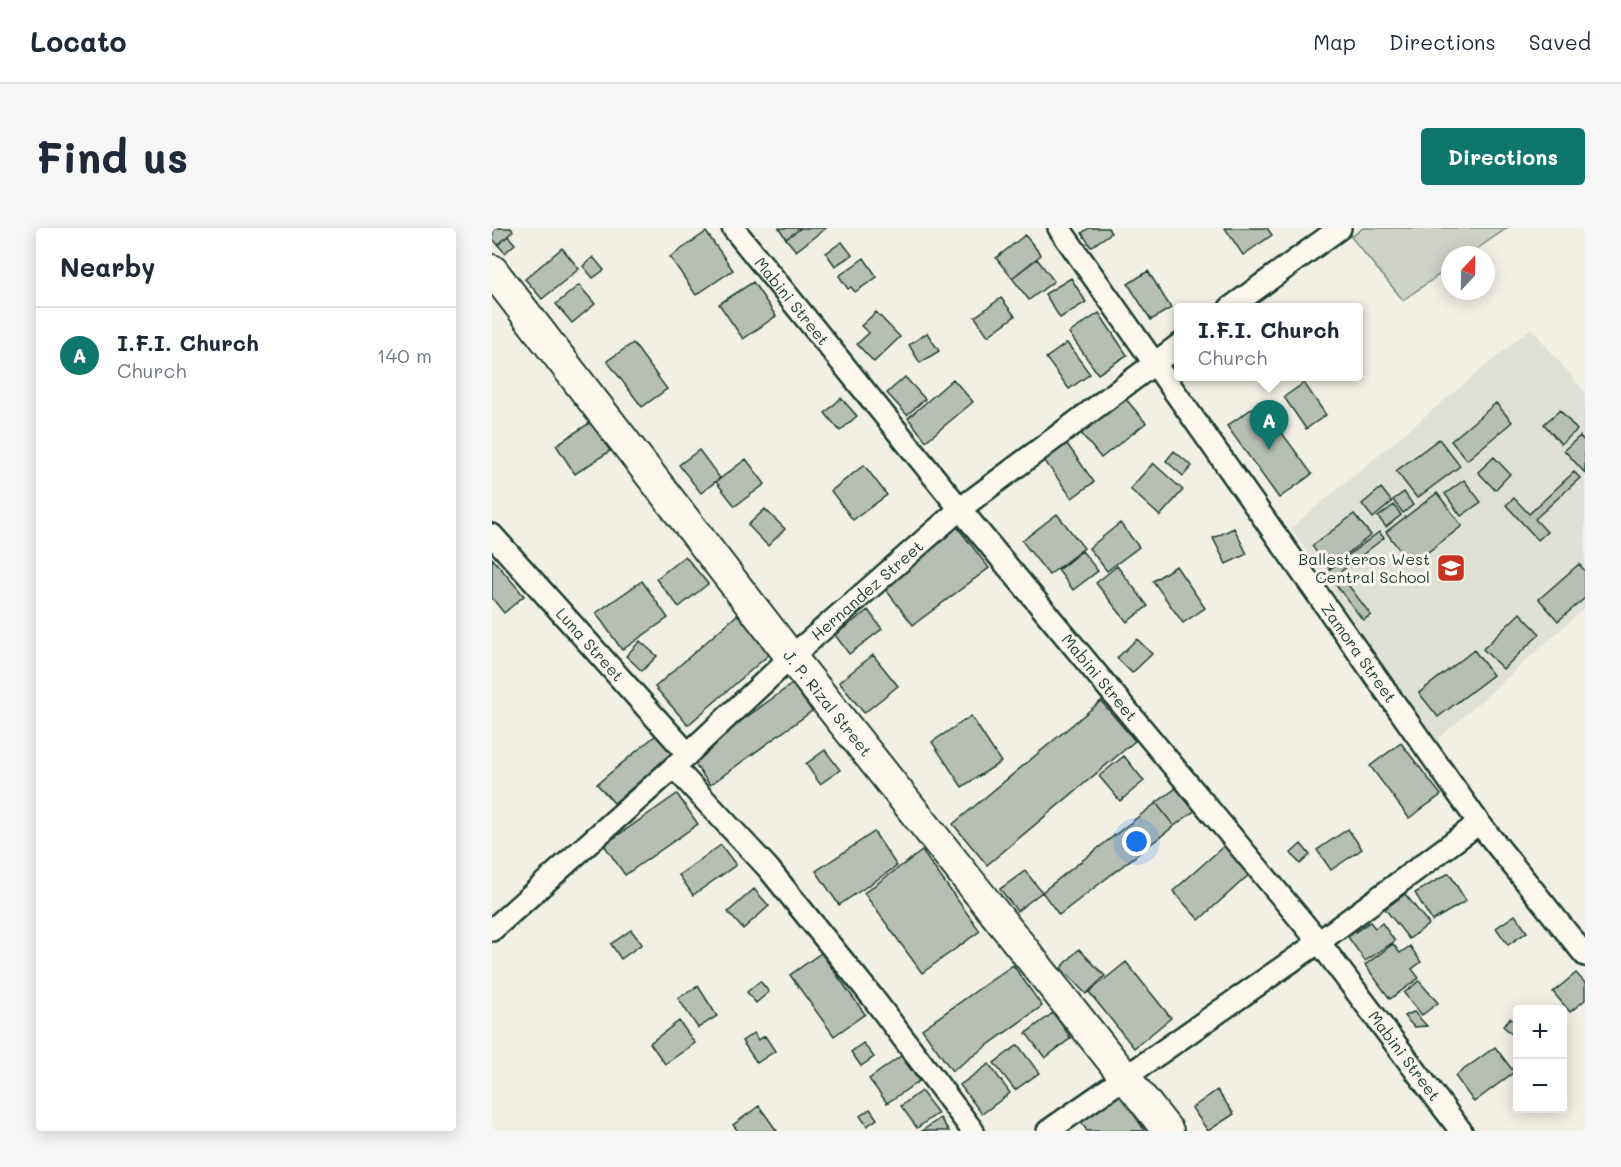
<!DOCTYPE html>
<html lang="en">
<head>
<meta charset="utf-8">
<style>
  :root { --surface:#fff; --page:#f6f6f7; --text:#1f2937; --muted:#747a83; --line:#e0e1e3; --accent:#0f766e }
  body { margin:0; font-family:Mali,sans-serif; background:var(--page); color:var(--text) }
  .controls { position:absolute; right:18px; bottom:18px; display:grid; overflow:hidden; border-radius:6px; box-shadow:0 3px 15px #0003 }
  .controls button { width:54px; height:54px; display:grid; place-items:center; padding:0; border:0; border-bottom:2px solid var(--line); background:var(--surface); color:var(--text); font:30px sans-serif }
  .compass { position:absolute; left:949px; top:18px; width:54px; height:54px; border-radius:50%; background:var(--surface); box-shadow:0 3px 15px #0003; rotate:22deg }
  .you { position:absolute; left:645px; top:614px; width:21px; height:21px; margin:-15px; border:4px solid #fff; border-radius:50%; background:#1a73e8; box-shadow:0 0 0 9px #1a73e833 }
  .badge { display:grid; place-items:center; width:39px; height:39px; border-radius:50%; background:var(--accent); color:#fff; font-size:20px; font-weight:700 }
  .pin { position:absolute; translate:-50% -50px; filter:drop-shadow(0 2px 3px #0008) }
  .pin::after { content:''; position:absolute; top:32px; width:21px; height:18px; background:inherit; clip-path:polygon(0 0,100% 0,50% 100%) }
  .popup { position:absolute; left:682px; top:75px; width:189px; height:78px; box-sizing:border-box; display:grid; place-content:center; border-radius:6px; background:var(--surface); filter:drop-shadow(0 2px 4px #0005); font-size:20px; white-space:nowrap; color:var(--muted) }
  .popup b { font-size:22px; color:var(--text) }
  .popup::after { content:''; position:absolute; left:50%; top:100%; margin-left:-12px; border:12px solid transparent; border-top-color:var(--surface) }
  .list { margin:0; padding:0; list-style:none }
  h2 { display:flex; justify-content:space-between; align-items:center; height:78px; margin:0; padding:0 24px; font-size:26px }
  h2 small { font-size:20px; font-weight:400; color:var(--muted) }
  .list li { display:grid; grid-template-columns:39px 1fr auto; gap:18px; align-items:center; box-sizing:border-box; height:96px; padding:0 24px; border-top:2px solid var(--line) }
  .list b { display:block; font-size:22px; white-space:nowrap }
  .list p { margin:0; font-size:20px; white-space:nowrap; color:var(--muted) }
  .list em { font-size:20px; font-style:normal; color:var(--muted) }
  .map { position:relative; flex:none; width:1093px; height:903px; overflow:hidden; border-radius:6px }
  header { display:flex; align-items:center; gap:36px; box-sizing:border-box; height:84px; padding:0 30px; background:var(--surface); border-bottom:2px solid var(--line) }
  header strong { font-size:28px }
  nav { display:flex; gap:33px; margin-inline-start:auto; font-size:21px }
  .intro { display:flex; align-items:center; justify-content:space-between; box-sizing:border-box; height:144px; padding:0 36px }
  h1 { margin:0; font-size:42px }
  .button { padding:15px 27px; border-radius:6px; background:var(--accent); color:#fff; font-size:21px; font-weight:700 }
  main { display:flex; gap:36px; padding:0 36px }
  aside { flex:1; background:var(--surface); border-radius:6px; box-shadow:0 3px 15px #0003 }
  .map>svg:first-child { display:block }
  .built { fill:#e0e1d6 }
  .green { fill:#cfd2c8; stroke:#77887e; stroke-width:1.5 }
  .building { fill:#b7beb3; stroke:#1f3d34; stroke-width:1.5 }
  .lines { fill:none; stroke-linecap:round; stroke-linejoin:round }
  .street-casing { stroke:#1f3d34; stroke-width:26 }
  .secondary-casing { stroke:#1f3d34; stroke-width:34 }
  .street { stroke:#fbf7ec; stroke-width:21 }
  .secondary { stroke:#fbf7ec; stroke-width:30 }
  .labels { text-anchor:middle; stroke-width:6; stroke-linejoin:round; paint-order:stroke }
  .street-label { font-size:16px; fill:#1f3d34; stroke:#fbf7ec }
  .poi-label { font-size:16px; fill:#1f3d34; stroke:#fbf7ec; text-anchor:end }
</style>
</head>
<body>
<header>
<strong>Locato</strong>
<nav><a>Map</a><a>Directions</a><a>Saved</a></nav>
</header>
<div class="intro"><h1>Find us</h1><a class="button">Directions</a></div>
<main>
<aside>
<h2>Nearby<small></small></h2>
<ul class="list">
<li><span class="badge">A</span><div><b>I.F.I. Church</b><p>Church</p></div><em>140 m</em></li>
</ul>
</aside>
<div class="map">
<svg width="1093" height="903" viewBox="0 0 1093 903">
  <rect width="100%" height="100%" fill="#f2f0e5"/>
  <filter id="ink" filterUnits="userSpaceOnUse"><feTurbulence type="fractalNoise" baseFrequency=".0167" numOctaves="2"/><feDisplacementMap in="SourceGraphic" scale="12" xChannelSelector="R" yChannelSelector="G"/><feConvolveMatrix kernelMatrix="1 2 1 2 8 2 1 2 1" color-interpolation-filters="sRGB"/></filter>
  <g filter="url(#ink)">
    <path class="built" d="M1039,100L1093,164V380L942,515L799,300Z"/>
    <path class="green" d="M871,0H1015L976,27H958V39L911,72L859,9Z"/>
    <path class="building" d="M2,0H19L21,3L6,17L0,10Z
      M287,0H309L294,11Z
      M309,0H334L304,23L294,11Z
      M597,0H616L619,5L599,19L590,5Z
      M733,0H775L780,7L751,27Z
      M214,4L241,42L204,67L178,29Z
      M533,7L549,27L520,50L504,30Z
      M16,8L23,16L13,25L6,17Z
      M350,14L360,27L343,38L334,25Z
      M70,20L87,41L50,71L33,51Z
      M101,29L112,42L101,50L91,38Z
      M372,30L385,49L363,64L359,59L356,61L347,48Z
      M545,31L562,53L537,72L520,50Z
      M656,43L679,80L659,92L636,56Z
      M579,50L594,74L568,90L553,66Z
      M261,54L284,88L251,111L227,76Z
      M87,57L103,76L80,95L64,76Z
      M509,70L523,88L496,108L483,89Z
      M384,84L408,109L382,134L365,116L377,105L369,98Z
      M607,85L635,127L606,146L577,105Z
      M435,105L447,123L428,135L417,117Z
      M141,115L175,161L150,179L115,133Z
      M575,115L598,146L577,161L554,130Z
      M413,149L433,171L415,187L395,165Z
      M461,151L481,174L434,213L416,190Z
      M812,155L834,187L814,201L792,169Z
      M349,170L365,188L348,203L333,185Z
      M633,170L654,195L609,230L589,205Z
      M768,175L820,246L787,270L735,198Z
      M1004,175L1020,194L975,232L959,213Z
      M1068,182L1085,202L1069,216L1052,196Z
      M99,194L118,223L83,246L64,217Z
      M1088,208L1093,214V245L1072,222Z
      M947,211L968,238L925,270L904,243Z
      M575,216L602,254L580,270L552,232Z
      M207,222L228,250L209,265L187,237Z
      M682,223L700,238L691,248L674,233Z
      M1002,229L1018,246L1003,262L986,244Z
      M254,231L273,256L243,278L224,254Z
      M661,235L691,262L668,288L638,261Z
      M372,237L395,267L361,292L339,263Z
      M1082,244L1088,250L1043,291L1055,304L1046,312L1014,277L1022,270L1037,286Z
      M972,252L989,274L969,288L953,266Z
      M889,260L900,274L881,290L870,276Z
      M912,264L921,277L911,285L901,272Z
      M945,265L970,298L919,337L894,304Z
      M902,277L909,287L894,299L886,289Z
      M273,281L293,301L276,318L256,297Z
      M565,286L592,320L557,347L530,313Z
      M862,286L879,307L837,340L820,318Z
      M628,295L647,319L615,343L597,320Z
      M463,296L497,340L421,397L387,353Z
      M742,300L755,326L734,336L721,310Z
      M887,304L892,310L847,345L879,387L871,392L834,344Z
      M590,323L606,343L581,362L566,342Z
      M193,328L216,356L187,379L164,351Z
      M0,330L32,368L12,385L0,370Z
      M1087,336L1093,343V370L1066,393L1047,371Z
      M625,338L656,378L635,394L604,355Z
      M684,338L713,380L691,395L661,353Z
      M150,353L176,390L130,422L104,385Z
      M376,382L390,401L357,426L343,407Z
      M1028,385L1048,406L1011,441L991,421Z
      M246,386L280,424L196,497L163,459Z
      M645,411L660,426L640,445L625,430Z
      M148,413L165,428L150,443L134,428Z
      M982,422L1001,447L946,489L927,465Z
      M381,427L406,458L372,485L347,454Z
      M300,456L320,483L218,557L198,530Z
      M609,473L643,513L495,637L461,596Z
      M479,488L509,534L470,559L440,514Z
      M164,507L180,527L122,575L105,556Z
      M909,515L949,567L917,590L878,538Z
      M333,522L348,542L328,556L314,536Z
      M632,528L652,553L628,573L607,548Z
      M687,558L705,581L682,598L664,575Z
      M185,566L206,596L133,647L112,617Z
      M664,575L682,598L567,687L550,664Z
      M856,601L870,621L839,642L825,622Z
      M382,604L405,638L347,677L324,643Z
      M809,616L818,627L808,636L799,625Z
      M229,617L244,637L201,667L187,647Z
      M733,617L759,645L707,692L681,663Z
      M430,623L488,703L430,745L372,665Z
      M533,643L550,664L525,683L508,661Z
      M957,645L974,673L940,693L923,665Z
      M262,661L277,678L251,701L236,684Z
      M913,666L937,696L917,711L893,681Z
      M1023,687L1035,704L1016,717L1004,700Z
      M878,694L883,700L890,695L903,713L873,733L856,709Z
      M139,702L150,716L129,731L119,716Z
      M901,716L908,725L918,718L929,734L920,741L927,750L898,771L873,737Z
      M587,721L613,748L594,766L569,740Z
      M329,725L373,786L342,808L298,747Z
      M634,734L679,790L642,820L597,764Z
      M521,737L550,778L460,843L430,801Z
      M1084,745L1093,755V772L1078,784L1061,764Z
      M268,753L277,764L264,775L255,764Z
      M927,753L946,775L930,787L912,765Z
      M206,758L225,788L206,800L186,770Z
      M922,784L935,798L922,799L912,788Z
      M561,785L579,810L553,830L534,805Z
      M1018,790L1026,797V804L1022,808L1011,798Z
      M187,793L203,815L173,836L158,815Z
      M262,805L266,812L273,808L283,823L265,835L250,813Z
      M371,815L382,829L369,838L359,824Z
      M526,817L547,845L523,862L502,835Z
      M1003,819L1022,844L982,874L963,848Z
      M409,828L427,853L395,875L377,851Z
      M497,836L518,865L490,886L468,857Z
      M623,858L653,903H595L583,885Z
      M725,862L742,886L716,903L700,880Z
      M429,863L446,885L425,900L409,878Z
      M267,878L285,903H246L241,897Z
      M378,881L385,891L375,898L368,888Z
      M448,890L457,903H430Z"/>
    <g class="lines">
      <g class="street-casing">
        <g id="street">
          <path id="s1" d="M241,0L468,281L827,714L969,903"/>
          <path id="s2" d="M567,0L987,595L1093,727"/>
          <path d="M738,80L848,0"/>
          <path id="s3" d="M0,307L196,526"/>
          <path d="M182,539L276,640L381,770L481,903"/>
          <path id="s4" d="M0,702L182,539L299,429L468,281L687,117"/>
          <path d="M556,903L827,714L987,595"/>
        </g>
      </g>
      <g class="secondary-casing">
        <g id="secondary">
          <path id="s5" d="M0,42L299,429L676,903"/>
        </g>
      </g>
      <use href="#street" class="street"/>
      <use href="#secondary" class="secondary"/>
    </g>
  </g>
  <defs>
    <g id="school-square" transform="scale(1.5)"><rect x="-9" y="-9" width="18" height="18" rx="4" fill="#c8321e" stroke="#fbf7ec"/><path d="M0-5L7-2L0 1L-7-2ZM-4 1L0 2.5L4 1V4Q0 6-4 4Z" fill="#fff"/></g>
  </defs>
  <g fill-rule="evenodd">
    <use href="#school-square" x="959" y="340"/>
  </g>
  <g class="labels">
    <g class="street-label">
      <text dy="6" stroke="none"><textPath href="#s1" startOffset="94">Mabini Street</textPath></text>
      <text dy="6" stroke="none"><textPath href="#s4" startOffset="506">Hernandez Street</textPath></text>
      <text dy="6" stroke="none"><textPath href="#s3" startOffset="147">Luna Street</textPath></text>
      <text dy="6" stroke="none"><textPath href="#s2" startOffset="520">Zamora Street</textPath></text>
      <text dy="6" stroke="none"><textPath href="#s1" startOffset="580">Mabini Street</textPath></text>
      <text dy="6" stroke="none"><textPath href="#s5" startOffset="548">J. P. Rizal Street</textPath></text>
      <text dy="6" stroke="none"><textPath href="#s1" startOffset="1066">Mabini Street</textPath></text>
    </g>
    <g class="poi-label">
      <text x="938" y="337">Ballesteros West<tspan x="938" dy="18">Central School</tspan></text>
    </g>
  </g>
</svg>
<div class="controls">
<button>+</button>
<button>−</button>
</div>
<svg class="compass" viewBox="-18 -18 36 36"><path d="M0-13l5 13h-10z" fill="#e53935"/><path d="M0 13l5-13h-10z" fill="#747a83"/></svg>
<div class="you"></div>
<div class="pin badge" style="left:777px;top:222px">A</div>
<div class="popup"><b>I.F.I. Church</b>Church</div>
</div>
</main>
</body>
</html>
